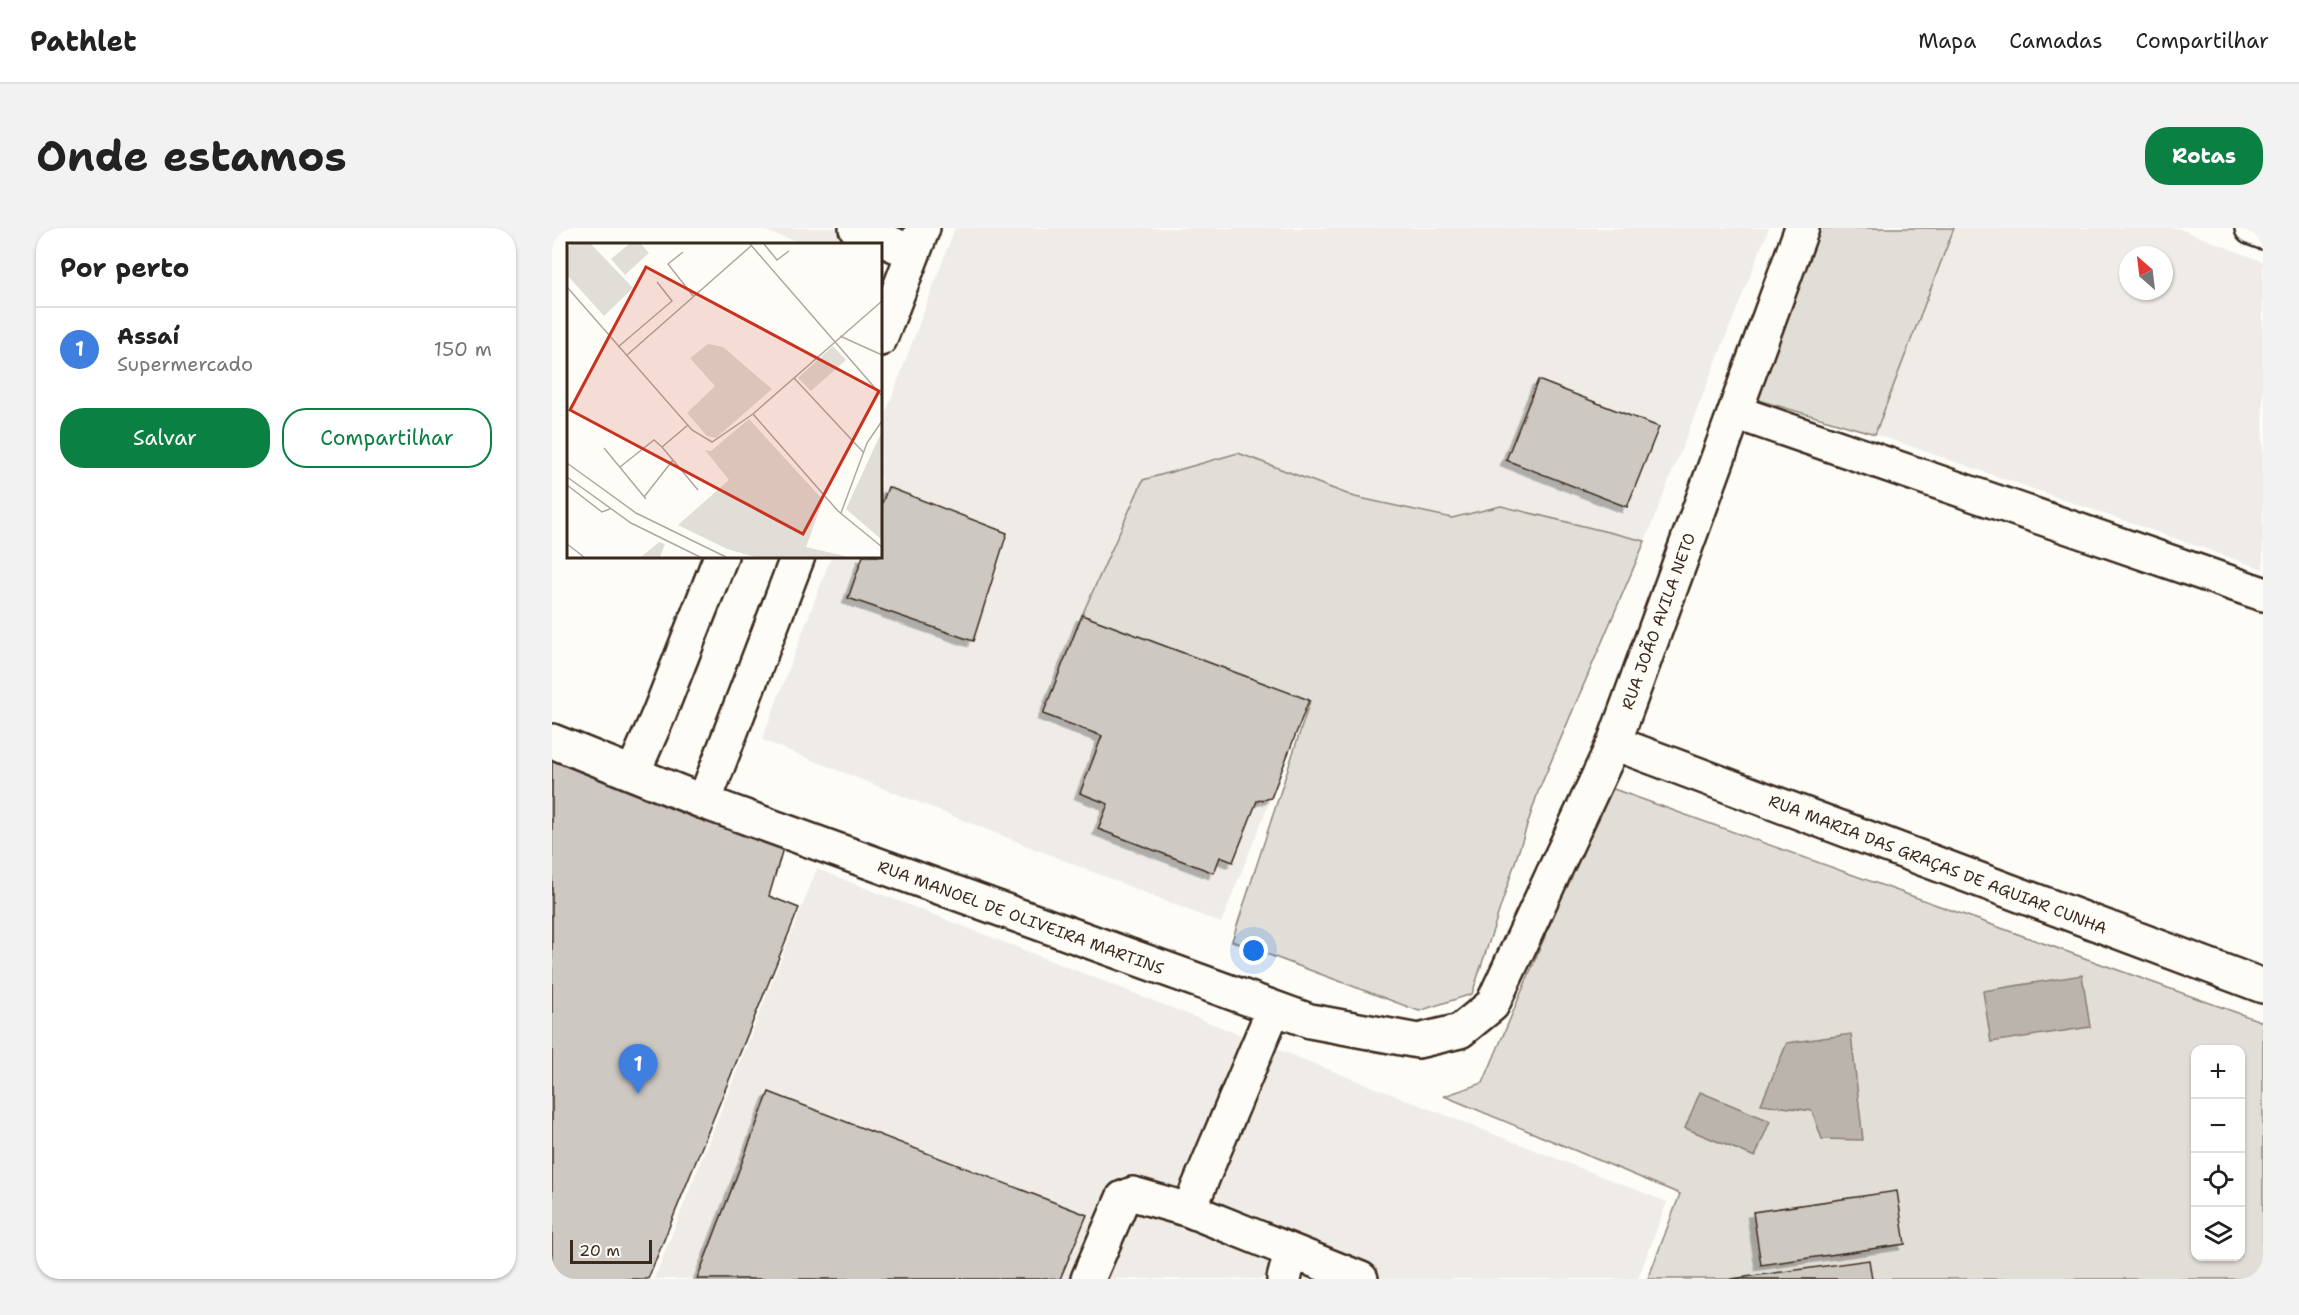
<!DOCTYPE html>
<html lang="pt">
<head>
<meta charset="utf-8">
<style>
  :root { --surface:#fff; --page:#f2f2f2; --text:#222; --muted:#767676; --line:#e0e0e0; --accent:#0b8043 }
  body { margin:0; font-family:"Shantell Sans",sans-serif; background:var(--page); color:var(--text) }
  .controls { position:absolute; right:18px; bottom:18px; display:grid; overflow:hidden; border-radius:12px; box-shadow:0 2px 4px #0004 }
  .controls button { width:54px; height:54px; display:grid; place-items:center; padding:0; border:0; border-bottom:2px solid var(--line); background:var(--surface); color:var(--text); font:30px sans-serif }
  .compass { position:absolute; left:1567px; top:18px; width:54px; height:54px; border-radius:50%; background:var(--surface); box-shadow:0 2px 4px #0004; rotate:332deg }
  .scale { position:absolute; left:18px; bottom:15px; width:82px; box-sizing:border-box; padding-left:6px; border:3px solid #3b2a1e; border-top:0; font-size:16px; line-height:21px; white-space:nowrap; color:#3b2a1e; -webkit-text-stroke:4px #fdfcf7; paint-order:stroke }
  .you { position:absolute; left:702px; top:723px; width:21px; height:21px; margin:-15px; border:4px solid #fff; border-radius:50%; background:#1a73e8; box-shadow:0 0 0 9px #1a73e833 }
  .badge { display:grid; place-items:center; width:39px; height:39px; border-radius:50%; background:var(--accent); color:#fff; font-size:20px; font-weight:700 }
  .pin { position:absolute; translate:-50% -50px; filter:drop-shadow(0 2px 3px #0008) }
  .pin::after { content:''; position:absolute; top:32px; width:21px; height:18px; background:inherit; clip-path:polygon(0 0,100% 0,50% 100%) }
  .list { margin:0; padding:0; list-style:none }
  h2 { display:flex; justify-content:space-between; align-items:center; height:78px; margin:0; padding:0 24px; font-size:26px }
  h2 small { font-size:20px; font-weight:400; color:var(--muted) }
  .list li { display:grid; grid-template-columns:39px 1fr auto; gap:18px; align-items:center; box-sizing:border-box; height:84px; padding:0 24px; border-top:2px solid var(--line) }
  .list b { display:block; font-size:22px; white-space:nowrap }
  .list p { margin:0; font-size:20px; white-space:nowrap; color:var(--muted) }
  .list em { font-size:20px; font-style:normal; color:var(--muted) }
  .actions { display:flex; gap:12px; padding:18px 24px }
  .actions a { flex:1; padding:14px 0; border:2px solid var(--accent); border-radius:24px; text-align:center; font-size:21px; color:var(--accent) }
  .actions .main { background:var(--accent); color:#fff }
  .icon { flex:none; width:33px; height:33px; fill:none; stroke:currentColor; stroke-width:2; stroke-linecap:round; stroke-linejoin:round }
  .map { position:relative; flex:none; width:1711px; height:1051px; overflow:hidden; border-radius:24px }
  header { display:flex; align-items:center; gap:36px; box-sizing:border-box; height:84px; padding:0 30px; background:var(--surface); border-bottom:2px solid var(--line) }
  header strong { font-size:28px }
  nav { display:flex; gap:33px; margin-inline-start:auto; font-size:21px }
  .intro { display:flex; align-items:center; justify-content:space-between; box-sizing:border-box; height:144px; padding:0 36px }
  h1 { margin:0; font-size:42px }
  .button { padding:15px 27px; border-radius:24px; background:var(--accent); color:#fff; font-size:21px; font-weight:700 }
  main { display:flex; gap:36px; padding:0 36px }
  aside { flex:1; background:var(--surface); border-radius:24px; box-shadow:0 2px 4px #0004 }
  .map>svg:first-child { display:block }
  .built { fill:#efece7; fill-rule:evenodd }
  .green { fill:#e1ded7; stroke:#8e847a; stroke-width:1.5; fill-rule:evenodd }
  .water { fill:#bbb4ad; stroke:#887d74; stroke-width:1.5 }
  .building { fill:#cdc8c2; stroke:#3b2a1e; stroke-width:1.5; filter:url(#shadow) }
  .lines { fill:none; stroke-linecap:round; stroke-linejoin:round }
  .minor-casing { stroke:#3b2a1e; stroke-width:38 }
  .minor { stroke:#fdfcf7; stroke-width:33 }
  .labels { text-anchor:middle; stroke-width:4.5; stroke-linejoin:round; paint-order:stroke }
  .street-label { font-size:16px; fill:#3b2a1e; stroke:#fdfcf7 }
  .inset-road { fill:none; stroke:#afa8a0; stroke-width:1.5 }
  .view { fill:#c8321e; fill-opacity:0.15; stroke:#c8321e; stroke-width:3 }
  .inset-edge { fill:none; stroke:#3b2a1e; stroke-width:3 }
</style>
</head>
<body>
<header>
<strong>Pathlet</strong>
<nav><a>Mapa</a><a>Camadas</a><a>Compartilhar</a></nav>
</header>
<div class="intro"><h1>Onde estamos</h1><a class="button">Rotas</a></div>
<main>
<aside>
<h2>Por perto<small></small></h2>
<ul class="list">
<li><span class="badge" style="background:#3f7fe0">1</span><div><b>Assaí</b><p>Supermercado</p></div><em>150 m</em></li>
</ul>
<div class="actions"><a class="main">Salvar</a><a>Compartilhar</a></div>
</aside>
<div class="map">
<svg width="1711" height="1051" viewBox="0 0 1711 1051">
  <defs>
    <filter id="shadow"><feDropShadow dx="-5.5" dy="5.5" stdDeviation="0" flood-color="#0004"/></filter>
  </defs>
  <rect width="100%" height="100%" fill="#fdfcf7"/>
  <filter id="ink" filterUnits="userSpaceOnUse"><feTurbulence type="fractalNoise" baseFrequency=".0167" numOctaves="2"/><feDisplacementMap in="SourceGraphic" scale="12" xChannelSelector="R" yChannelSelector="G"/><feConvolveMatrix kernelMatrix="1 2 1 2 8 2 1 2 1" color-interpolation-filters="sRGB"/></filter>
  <g filter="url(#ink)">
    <path class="built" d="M204,0H342L329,42L328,16H253Z
      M403,0H1217L1093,313L949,278L900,290L803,269L757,472L758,473L669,695L210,512L279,329L328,328L329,198Z
      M1402,0H1626L1711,34V341L1323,206ZM1576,27H1612V63H1576Z
      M265,641L1115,974L1086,1051H102Z"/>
    <path class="green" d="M1268,0H1402L1323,206L1206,172Z
      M686,225L803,269L900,290L949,278L1093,313L986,564L920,766L867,783L680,713L758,473L530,387L591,252Z
      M1056,559L1711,794V1051H1096L1128,966L892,868L931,855ZM1644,822H1688V1028H1644Z"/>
    <path class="water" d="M1530,747L1538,799L1439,814L1431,763Z
      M1299,806L1311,912L1270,911L1260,883L1209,876L1235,815Z
      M1148,864L1218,893L1203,929L1133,900Z"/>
    <path class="building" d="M986,152L1107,199L1075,279L954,232Z
      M336,259L455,305L421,413L296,370L311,328H328V281Z
      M530,387L757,472L719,570L705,573L681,634L668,629L662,645L546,601L556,576L528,565L550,508L491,486Z
      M0,531L232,617L217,668L247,680L96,1051H0Z
      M217,864L535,987L508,1051H145Z
      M1345,963L1353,1016L1209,1037L1201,984Z
      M1317,1032L1320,1051H1179Z"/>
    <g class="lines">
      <g class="minor-casing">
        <path id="minor" d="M304,0L361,25
          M1700,0L1711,4
          M328,111L371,0
          M1183,184L1711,366
          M0,513L152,574L758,793L866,813L908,803L940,777L1062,515L1250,0
          M1062,515L1711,758
          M81,545L107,486L169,328
          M152,574L246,328
          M637,982L809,1051
          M536,1051L571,970L581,966L637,982L722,780
          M732,1051L739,1024"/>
      </g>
      <use href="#minor" class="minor"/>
    </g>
  </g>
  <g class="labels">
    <g class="street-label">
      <text transform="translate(1106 393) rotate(-70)" y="6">RUA JOÃO AVILA NETO</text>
      <text transform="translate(1386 636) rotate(21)" y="6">RUA MARIA DAS GRAÇAS DE AGUIAR CUNHA</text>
      <text transform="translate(469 689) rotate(20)" y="6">RUA MANOEL DE OLIVEIRA MARTINS</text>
    </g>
  </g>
  <g transform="translate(15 15)">
    <rect width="315" height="315" fill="#fdfcf7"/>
    <path d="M5,1H24L66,45L37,73L0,32V5ZM62,1H74L82,10L58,32L44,16ZM141,101L156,104L205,146L149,195L140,193L120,170L148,143L123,115ZM266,103L279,117L244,148L231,135ZM182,176L256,257L239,304L282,314H188L160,306L111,282L162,237L138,207L144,208ZM315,188V297L279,266ZM92,299L98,301L93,314H74Z" fill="#e1ded7"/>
    <path class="inset-road" d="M183,1L315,153M197,1L210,17L222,8M116,9L101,21L127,54M0,44L125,187L145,199L186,171L315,58M273,93L315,112M51,104L105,58L90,39M59,113L184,3M227,135L297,210M186,171L271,268L315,304M95,204L131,247M37,205L79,256M0,220L69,270L159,314M53,224L87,197L95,204L121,182M0,234L64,280L133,314M0,242L35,269L43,266M77,254L106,217M274,270L300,200L315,178M0,301L17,314"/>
    <path class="view" d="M79,24L312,148L236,291L3,167Z"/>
    <rect width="315" height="315" class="inset-edge"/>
  </g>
</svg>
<div class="controls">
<button>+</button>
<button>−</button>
<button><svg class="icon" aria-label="locate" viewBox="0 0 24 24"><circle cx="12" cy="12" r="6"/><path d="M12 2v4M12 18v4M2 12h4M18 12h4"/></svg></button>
<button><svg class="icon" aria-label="layers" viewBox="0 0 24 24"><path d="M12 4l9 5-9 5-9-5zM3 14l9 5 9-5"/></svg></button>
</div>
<svg class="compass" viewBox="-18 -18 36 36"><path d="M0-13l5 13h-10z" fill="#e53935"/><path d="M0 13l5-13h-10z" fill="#767676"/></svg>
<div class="scale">20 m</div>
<div class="you"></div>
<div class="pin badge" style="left:86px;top:866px;background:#3f7fe0">1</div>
</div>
</main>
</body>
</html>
